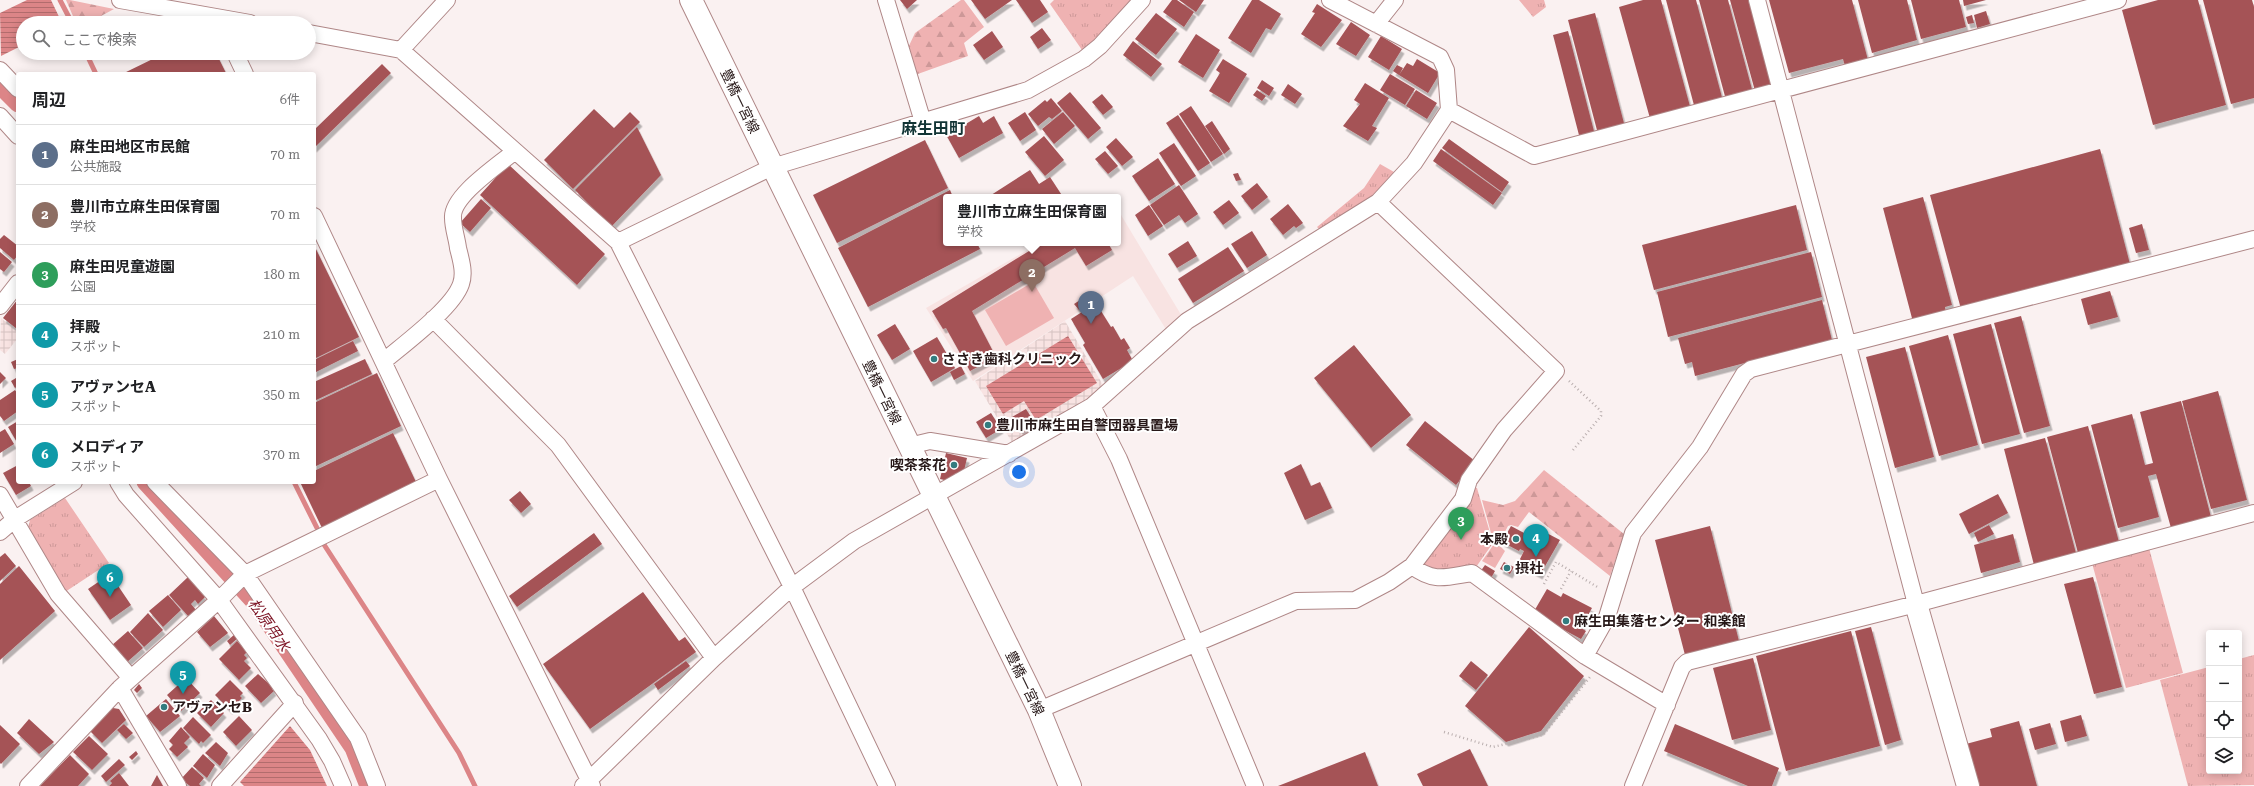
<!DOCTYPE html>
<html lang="ja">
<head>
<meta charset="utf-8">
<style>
  :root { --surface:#fff; --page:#f6f6f6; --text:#202124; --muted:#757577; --line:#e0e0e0; --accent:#337c7f }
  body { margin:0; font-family:"Roboto Serif","Noto Sans JP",serif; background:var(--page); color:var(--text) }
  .controls { position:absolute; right:12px; bottom:12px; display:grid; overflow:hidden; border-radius:4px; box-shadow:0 2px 10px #0003 }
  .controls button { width:36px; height:36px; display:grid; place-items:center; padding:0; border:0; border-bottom:1px solid var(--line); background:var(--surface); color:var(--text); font:20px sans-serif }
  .you { position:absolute; left:1019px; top:472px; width:14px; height:14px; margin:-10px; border:3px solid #fff; border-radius:50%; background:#1a73e8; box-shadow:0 0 0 6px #1a73e833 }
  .badge { display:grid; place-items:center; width:26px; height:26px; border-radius:50%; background:var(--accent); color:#fff; font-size:13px; font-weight:700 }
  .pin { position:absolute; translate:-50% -33px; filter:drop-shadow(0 1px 2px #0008) }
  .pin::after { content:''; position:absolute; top:21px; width:14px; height:12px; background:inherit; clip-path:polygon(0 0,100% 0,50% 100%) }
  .popup { position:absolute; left:943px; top:194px; width:178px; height:52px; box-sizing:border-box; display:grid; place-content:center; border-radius:4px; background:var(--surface); filter:drop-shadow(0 1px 3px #0005); font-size:13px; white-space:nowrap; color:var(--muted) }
  .popup b { font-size:15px; color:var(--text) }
  .popup::after { content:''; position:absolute; left:50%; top:100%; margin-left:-8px; border:8px solid transparent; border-top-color:var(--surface) }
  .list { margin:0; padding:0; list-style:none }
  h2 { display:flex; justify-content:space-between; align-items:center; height:52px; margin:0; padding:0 16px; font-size:17px }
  h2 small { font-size:13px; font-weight:400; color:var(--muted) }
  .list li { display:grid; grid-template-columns:26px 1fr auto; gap:12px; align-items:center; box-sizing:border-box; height:60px; padding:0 16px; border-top:1px solid var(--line) }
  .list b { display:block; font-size:15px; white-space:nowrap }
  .list p { margin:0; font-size:13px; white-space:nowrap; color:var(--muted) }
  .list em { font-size:13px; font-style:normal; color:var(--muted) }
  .icon { flex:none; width:22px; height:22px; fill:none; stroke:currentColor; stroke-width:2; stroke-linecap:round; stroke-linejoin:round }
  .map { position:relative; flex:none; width:2254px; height:786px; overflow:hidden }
  .search { position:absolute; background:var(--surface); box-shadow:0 2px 10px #0003; left:16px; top:16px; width:300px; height:44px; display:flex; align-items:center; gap:10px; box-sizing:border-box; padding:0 14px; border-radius:22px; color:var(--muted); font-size:15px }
  .panel { position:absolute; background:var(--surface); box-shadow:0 2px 10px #0003; left:16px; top:72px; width:300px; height:412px; border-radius:4px }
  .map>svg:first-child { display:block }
  .built { fill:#f8e3e2 }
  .industrial { fill:url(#industrial-grid) }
  .grass { fill:url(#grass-tufts) }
  .forest { fill:url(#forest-firs) }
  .garden { fill:#efb2b2 }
  .water { fill:url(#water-rules) }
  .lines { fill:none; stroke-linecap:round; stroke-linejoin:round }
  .stream { stroke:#dc8587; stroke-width:5 }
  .canal { stroke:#dc8587; stroke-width:17 }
  .building { fill:#a55357; filter:url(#shadow) }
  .street-casing { stroke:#af8787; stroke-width:18 }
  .secondary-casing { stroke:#af8787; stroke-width:24 }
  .path { stroke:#b9aeae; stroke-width:2.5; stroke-dasharray:1 3; stroke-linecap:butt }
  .street { stroke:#fff; stroke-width:16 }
  .secondary { stroke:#fff; stroke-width:22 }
  .poi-dot { fill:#337c7f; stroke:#fff; stroke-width:1.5 }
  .labels { text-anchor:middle; stroke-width:4; stroke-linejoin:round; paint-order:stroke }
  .street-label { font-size:14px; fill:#271818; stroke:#fff }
  .poi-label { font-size:14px; font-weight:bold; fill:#271818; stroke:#fff; text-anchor:start }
  .water-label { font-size:15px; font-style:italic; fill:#7d1425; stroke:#fff }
  .quarter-label { font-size:16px; font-weight:bold; fill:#113435; stroke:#fff }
</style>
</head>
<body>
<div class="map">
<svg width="2254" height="786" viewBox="0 0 2254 786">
  <defs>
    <pattern id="industrial-grid" width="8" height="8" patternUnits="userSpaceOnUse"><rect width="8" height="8" fill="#f8e3e2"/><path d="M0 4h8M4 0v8" fill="none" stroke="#d5c2c1"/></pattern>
    <pattern id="grass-tufts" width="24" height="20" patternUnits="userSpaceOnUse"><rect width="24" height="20" fill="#efb2b2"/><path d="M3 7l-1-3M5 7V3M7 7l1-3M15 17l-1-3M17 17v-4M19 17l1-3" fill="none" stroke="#cd9898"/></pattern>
    <pattern id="forest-firs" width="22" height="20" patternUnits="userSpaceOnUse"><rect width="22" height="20" fill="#efb2b2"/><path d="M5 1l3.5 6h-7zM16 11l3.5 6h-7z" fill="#cd9898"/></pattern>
    <pattern id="water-rules" width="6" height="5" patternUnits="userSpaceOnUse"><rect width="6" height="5" fill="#dc8587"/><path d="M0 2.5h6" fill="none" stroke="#b26c6d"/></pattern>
    <filter id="shadow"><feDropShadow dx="2.5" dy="4.5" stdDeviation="0" flood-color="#0004"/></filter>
  </defs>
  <rect width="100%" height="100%" fill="#faf1f1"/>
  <path class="built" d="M1118,210L1183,318L1167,331L1133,276L973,381L926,308L1040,243H1118Z"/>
  <path class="industrial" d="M1,318L18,332V338L5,354L0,350Z
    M1065,321L1103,385L1085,403L1013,444L975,381Z"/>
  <path class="grass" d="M1054,0H1132L1095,40L1082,50L1050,4Z
    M1519,0H1544L1546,7L1533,17Z
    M1380,164L1394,172L1373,197L1319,229L1317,227L1364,188Z
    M1472,487L1477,488L1493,543L1474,570L1423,568L1420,565Z
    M65,498L109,563L65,592L28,528L30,520Z
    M2149,548L2183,673L2126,688L2092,563Z
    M2254,655V785L2188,786L2160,680L2209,667V771H2239V659Z"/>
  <path class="forest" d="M66,0H70L114,9L88,23H76Z
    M961,0H964L984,27L964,43L968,56L915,75L907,50L915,33Z
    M1544,470L1624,534L1610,576L1529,512L1518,527L1511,525L1508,526L1500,541V546L1505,551L1495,568L1482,561L1494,544L1482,500L1503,505L1515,501Z"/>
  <path class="garden" d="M1033,282L1054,318L1006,346L985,310Z"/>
  <path class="water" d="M27,0H51L62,23H23V45L1,56L0,13Z
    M1068,336L1097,383L1036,420L1024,401L1003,414L986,386Z
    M290,726L310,750L327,786H244L240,782Z"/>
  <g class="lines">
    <path class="stream" d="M60,0L72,23
      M86,53L96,74
      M294,482L317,528
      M323,543L459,753L475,786"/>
    <path class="canal" d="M0,86L18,104
      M145,482L255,603L353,748L368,786"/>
  </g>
  <path class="building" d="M900,0H917L907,9Z
    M971,0H1012L985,19Z
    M1016,0H1040L1048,12L1032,23Z
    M1172,0H1177L1194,12L1184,27L1163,12Z
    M1179,0H1204L1196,12Z
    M1252,0H1259L1281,14L1271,30L1266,28L1251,53L1228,38Z
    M1643,0H1661L1691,110L1651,122L1619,7Z
    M1666,0H1696L1723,101L1695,109Z
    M1699,0H1728L1753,93L1726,100Z
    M1730,0H1752L1775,86L1755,91Z
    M1769,0H1852L1868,60L1845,66L1843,59L1789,73Z
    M1858,0H1907L1917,40L1872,53Z
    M1911,0H1959L1966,27L1921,39Z
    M1963,0H1986L1964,6Z
    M2158,0H2198L2226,105L2153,125L2122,10Z
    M2203,0H2252L2254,7V98L2231,104Z
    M1317,4L1342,20L1321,47L1301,34L1315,13L1312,12Z
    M1986,11L1990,24L1977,28L1974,15Z
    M1156,13L1177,29L1156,55L1135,39Z
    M1595,13L1625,127L1598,134L1568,20Z
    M1972,15L1974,23L1968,24L1966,17Z
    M1351,22L1370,35L1356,56L1336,44Z
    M1042,28L1051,40L1038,49L1030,37Z
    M992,31L1003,47L984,60L973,45Z
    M1568,31L1595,135L1580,139L1553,35Z
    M1196,34L1220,50L1203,78L1178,62Z
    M1381,36L1402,49L1389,70L1368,57Z
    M1133,41L1162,64L1151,77L1123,55Z
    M165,53H216L226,73L122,74Z
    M1223,59L1247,74L1229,103L1209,91L1220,73L1216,70Z
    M1417,59L1440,73L1428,93L1399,75L1407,63L1413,66Z
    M382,64L391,73L314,148V130Z
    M1397,65L1403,68L1399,75L1393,71Z
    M1390,74L1415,89L1405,105L1380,90Z
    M1262,80L1274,88L1269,96L1257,88Z
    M1365,83L1389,98L1372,126L1377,128L1368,141L1343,126L1360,104L1354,100Z
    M1288,84L1302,94L1295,104L1281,95Z
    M1257,90L1266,96L1262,101L1253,95Z
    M1416,90L1437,103L1427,119L1406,106Z
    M1070,92L1101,128L1088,139L1057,103Z
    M1102,94L1113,107L1103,115L1092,102Z
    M1051,98L1062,111L1052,119L1049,117L1038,126L1028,114L1045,100L1047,102Z
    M1191,106L1223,154L1211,162L1179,114Z
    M594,109L614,128L630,112L640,122L573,189L544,160Z
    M1025,112L1036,130L1020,141L1008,123Z
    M1063,112L1075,126L1054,144L1042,129Z
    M1178,115L1210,163L1198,171L1166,123Z
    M979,116L983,123L994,116L1003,133L959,158L944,131L957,124L959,128Z
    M1212,121L1230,149L1224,154L1205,126Z
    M637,127L661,175L611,227L575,190Z
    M1044,136L1064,160L1045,176L1025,152Z
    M1116,138L1133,157L1122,166L1106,147Z
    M1449,139L1509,182L1502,192L1442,148Z
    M925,140L948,188L837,243L813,195Z
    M1174,143L1196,176L1181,186L1159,153Z
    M1441,149L1502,193L1493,205L1433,161Z
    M2100,149L2130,264L1961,309L1930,195Z
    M1105,151L1118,166L1108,174L1095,159Z
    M1158,158L1175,184L1149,201L1132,176Z
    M508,164L605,254L577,285L480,195Z
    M1030,170L1039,184L1050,177L1063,197H988Z
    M1238,173L1241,180L1236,181L1233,174Z
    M1257,183L1268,197L1252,210L1241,196Z
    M1179,185L1198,214L1185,223L1179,215L1164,225L1150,205Z
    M950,190L953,197H946V243H977L980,249L868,307L838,248Z
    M1923,197L1952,305L1945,307L1946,313L1913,322L1883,208Z
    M481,199L491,208L470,232L460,223Z
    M1229,200L1239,213L1223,225L1213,212Z
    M1288,204L1303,223L1296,228L1294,226L1283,235L1270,219Z
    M1149,205L1163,226L1148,236L1135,215Z
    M1796,205L1807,250L1654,290L1642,245Z
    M2142,224L2149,250L2136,253L2129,228Z
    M1252,231L1267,255L1247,268L1231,244Z
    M4,235L18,246V255L14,260L0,248V239Z
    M1188,241L1197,256L1177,268L1168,254Z
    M1042,243H1108L1112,250L1086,266L1075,248L972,311L996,357L970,371L946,328L943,329L932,311Z
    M314,245L359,337L314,359Z
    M1228,247L1244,271L1193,303L1178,279Z
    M0,252L12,262L4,272L0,269Z
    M1811,252L1822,297L1668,337L1657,292Z
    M2110,291L2118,317L2088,325L2081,299Z
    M1092,292L1096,298L1079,310L1074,304Z
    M18,299V327L17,329L3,318Z
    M1822,300L1832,340L1695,376L1692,362L1685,364L1678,338Z
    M1096,303L1111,327L1113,326L1121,340L1124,338L1130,348L1127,350L1133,361L1103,379L1083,345L1085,343L1071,319Z
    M2021,316L2050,426L2024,433L1994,323Z
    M895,324L910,349L892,360L877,335Z
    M1991,324L2020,434L1982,444L1953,334Z
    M1948,335L1978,445L1939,456L1909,346Z
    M937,337L955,368L931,382L913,351Z
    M353,341L358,351L314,373V360Z
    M1354,345L1411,415L1371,448L1314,378Z
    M1905,347L1934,457L1895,468L1866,357Z
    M18,359V368L14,369L11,362Z
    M365,359L372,374L314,401V382Z
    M961,366L965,374L954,380L950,372Z
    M0,372L6,378L0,384Z
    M377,373L401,426L314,467V403Z
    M16,378L18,386L15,388L11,381Z
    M15,390L18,394V411L4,421L0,416V400Z
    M2218,391L2247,500L2211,509L2182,401Z
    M2181,401L2211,517L2171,528L2156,474L2148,476L2159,517L2118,528L2091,425L2132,414L2145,465L2153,463L2140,412Z
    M1026,409L1036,425L1022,433L1012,417Z
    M991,413L1001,429L986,438L976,422Z
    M18,421V444L8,427Z
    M1425,421L1475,461L1456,485L1406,445Z
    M2088,426L2119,542L2078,553L2047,437Z
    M5,429L14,444L0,453V432Z
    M393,433L416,482L322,528L300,482H314V471Z
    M2045,438L2076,553L2034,565L2004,449Z
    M946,453L967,458L963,475L955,473L953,482L940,479Z
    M1301,464L1311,486L1320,482L1332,508L1305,520L1284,473Z
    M18,465V482H29L31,486L16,495L3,473Z
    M520,491L531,504L521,513L509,500Z
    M1998,494L2008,513L1969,534L1959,514Z
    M1989,525L1994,534L1978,542L1974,533Z
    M1511,526L1528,535L1527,538L1531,540L1537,528L1560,540L1540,575L1518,563L1524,551L1520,549L1519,551L1502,542Z
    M1710,526L1739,641L1685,655L1655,540Z
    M594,533L602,544L517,607L509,596Z
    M2013,534L2020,562L1981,573L1974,545Z
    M5,553L16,566L0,581V557Z
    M1504,562L1514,567L1510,574L1500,569Z
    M1485,565L1495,571L1491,578L1480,572Z
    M19,566L55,611L0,660V584Z
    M110,574L131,605L110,620L88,589Z
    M188,577L205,597L198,604L195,600L191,604L196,610L189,617L169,595Z
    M2093,577L2122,687L2094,694L2064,584Z
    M1547,589L1561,597L1563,593L1592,608L1581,628L1586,631L1581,639L1533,613Z
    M643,592L679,641L685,637L696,652L590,729L543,664Z
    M168,595L181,610L163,627L149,611Z
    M148,613L163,630L144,647L130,632Z
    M214,616L228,633L210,647L197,632Z
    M1529,627L1584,676L1541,731L1506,742L1465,706Z
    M1871,627L1901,740L1885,745L1855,631Z
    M128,631L143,648L126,663L111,646Z
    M1851,631L1880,746L1786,771L1756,656Z
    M235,634L238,638L230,645L227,641Z
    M237,641L247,652L244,655L247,658L244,661L251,668L239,680L219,659Z
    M1753,658L1771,730L1732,740L1713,668Z
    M686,661L690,666L658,690L654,684Z
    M1471,661L1488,675L1476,690L1459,676Z
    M258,674L274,688L272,689L274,691L261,703L245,686Z
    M186,678L200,693L181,711L167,695Z
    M230,680L243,693L240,696L242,698L230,710L215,695Z
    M139,684L142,688L137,693L134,690Z
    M166,699L180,716L160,732L146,716Z
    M211,700L224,713L211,727L197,713Z
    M113,708L119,709L126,720L102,743L90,731Z
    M2081,715L2087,736L2065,742L2060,721Z
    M239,716L252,730L236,746L223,732Z
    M193,717L211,735L203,743L201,741L199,744L183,728Z
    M29,719L54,742L39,754L17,733Z
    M2019,721L2037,786H1977L1966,744L1992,737L1990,729Z
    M2050,723L2056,744L2035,750L2029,729Z
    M124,724L133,733L126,739L117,730Z
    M1675,724L1779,768L1772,786H1748L1664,751Z
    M0,725L20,744L1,764L0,763Z
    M181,727L190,737L184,743L188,747L177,757L169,749L173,745L169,741Z
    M89,736L108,754L92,770L73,752Z
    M216,742L228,753L220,766L205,753Z
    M1470,749L1488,786H1423L1417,774Z
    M136,751L138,754L132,760L129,757Z
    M1365,752L1378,786H1278Z
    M203,754L215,765L207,778L193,766Z
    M70,755L89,774L78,786H40Z
    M119,759L125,765L106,782L101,776Z
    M192,767L204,778L199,784L201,786H190L181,779Z
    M119,773L129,786H109L112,783L110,781Z
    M157,775L163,786H151Z"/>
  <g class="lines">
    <g class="street-casing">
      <path id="street" d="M120,0L250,23
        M886,0L923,122
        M1757,0L1916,604
        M1376,24L1395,0
        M309,33L401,50L618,242L792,587L887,786
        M401,50L447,0
        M235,53L245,74
        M0,70L18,89
        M1449,110L1534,156L2118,0
        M0,116L18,136
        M314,216L439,479L592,786
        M618,242L772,167L1028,90L1084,59L1100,46L1142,0
        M0,306L18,283
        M433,319L558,445L714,658
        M384,361C404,344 453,308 461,284C465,273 461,260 458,248C457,239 453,228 453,218C451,196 499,165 515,151
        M1092,406L1119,459L1255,786
        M909,446L930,441L1009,454
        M118,482L126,495L219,600L319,739L332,761L343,786
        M155,482L245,574L358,738L377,786
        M0,495L58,594L130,677
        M0,532L15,519L74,482
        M1412,566C1434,583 1446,577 1472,573L1585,656L1667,705
        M1585,656L1607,617L1633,533L1700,447L1744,374L1751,369L2254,239
        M120,688L178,786
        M1039,710L1296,601L1355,600L1389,582L1412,566L1463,499L1469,480L1504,430L1556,371L1378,202
        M28,786L120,688L219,600L245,574L439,479
        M220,786L295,703
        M583,786L714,658L792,587L854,541L1092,406L1187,321L1378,202L1414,163L1449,110L1446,70L1440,57L1330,0
        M1633,786L1682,667L1687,662L1916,604L2254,513"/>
    </g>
    <g class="secondary-casing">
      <path id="secondary" d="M691,0L1039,710L1070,786
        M1916,604L1968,786"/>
    </g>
    <path class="path" d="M1569,381L1601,411V416L1573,450
      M1544,584L1556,562L1599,588
      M1561,589L1571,571
      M1444,732L1493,747L1543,735L1590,677"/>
    <use href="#street" class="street"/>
    <use href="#secondary" class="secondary"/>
  </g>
  <g class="poi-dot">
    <circle cx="934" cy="359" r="4"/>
    <circle cx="988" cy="425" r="4"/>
    <circle cx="954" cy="465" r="4"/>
    <circle cx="1516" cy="539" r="4"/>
    <circle cx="1507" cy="568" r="4"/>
    <circle cx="1566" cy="621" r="4"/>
    <circle cx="164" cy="707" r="4"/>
  </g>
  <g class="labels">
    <g class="street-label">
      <text transform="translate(740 101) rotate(64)" y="5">豊橋一宮線</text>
      <text transform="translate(882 392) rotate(64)" y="5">豊橋一宮線</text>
      <text transform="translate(1025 683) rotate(64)" y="5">豊橋一宮線</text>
    </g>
    <g class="poi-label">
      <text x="942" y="364">ささき歯科クリニック</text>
      <text x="996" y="430">豊川市麻生田自警団器具置場</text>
      <text x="946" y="470" text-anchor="end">喫茶茶花</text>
      <text x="1508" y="544" text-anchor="end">本殿</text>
      <text x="1515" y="573">摂社</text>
      <text x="1574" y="626">麻生田集落センター 和楽館</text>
      <text x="172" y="712">アヴァンセB</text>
    </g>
    <g class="water-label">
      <text transform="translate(269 625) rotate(55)" y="5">松原用水</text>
    </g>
    <g class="quarter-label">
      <text x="933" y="134">麻生田町</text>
    </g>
  </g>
</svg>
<div class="controls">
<button>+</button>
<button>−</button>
<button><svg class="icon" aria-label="locate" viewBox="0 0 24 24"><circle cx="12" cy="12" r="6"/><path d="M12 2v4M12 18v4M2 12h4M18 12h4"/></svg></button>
<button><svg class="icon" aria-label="layers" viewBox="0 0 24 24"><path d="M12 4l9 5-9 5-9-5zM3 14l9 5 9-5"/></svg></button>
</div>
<div class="you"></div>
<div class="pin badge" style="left:1091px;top:324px;background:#5c6f8a">1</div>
<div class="pin badge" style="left:1032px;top:292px;background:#8d6e63">2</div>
<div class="popup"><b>豊川市立麻生田保育園</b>学校</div>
<div class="pin badge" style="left:1461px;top:540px;background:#2e9e5b">3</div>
<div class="pin badge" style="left:1536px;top:557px;background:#0f9aa8">4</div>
<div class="pin badge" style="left:183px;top:694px;background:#0f9aa8">5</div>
<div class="pin badge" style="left:110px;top:597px;background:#0f9aa8">6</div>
<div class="search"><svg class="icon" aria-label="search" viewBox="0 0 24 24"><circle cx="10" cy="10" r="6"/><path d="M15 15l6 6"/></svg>ここで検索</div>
<section class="panel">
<h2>周辺<small>6件</small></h2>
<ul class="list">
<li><span class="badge" style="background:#5c6f8a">1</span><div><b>麻生田地区市民館</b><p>公共施設</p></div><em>70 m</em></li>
<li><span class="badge" style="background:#8d6e63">2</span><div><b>豊川市立麻生田保育園</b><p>学校</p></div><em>70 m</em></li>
<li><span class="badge" style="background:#2e9e5b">3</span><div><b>麻生田児童遊園</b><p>公園</p></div><em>180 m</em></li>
<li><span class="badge" style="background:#0f9aa8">4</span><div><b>拝殿</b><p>スポット</p></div><em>210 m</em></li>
<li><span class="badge" style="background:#0f9aa8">5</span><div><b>アヴァンセA</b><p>スポット</p></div><em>350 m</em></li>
<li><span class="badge" style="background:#0f9aa8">6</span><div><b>メロディア</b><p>スポット</p></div><em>370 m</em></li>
</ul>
</section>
</div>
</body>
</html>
